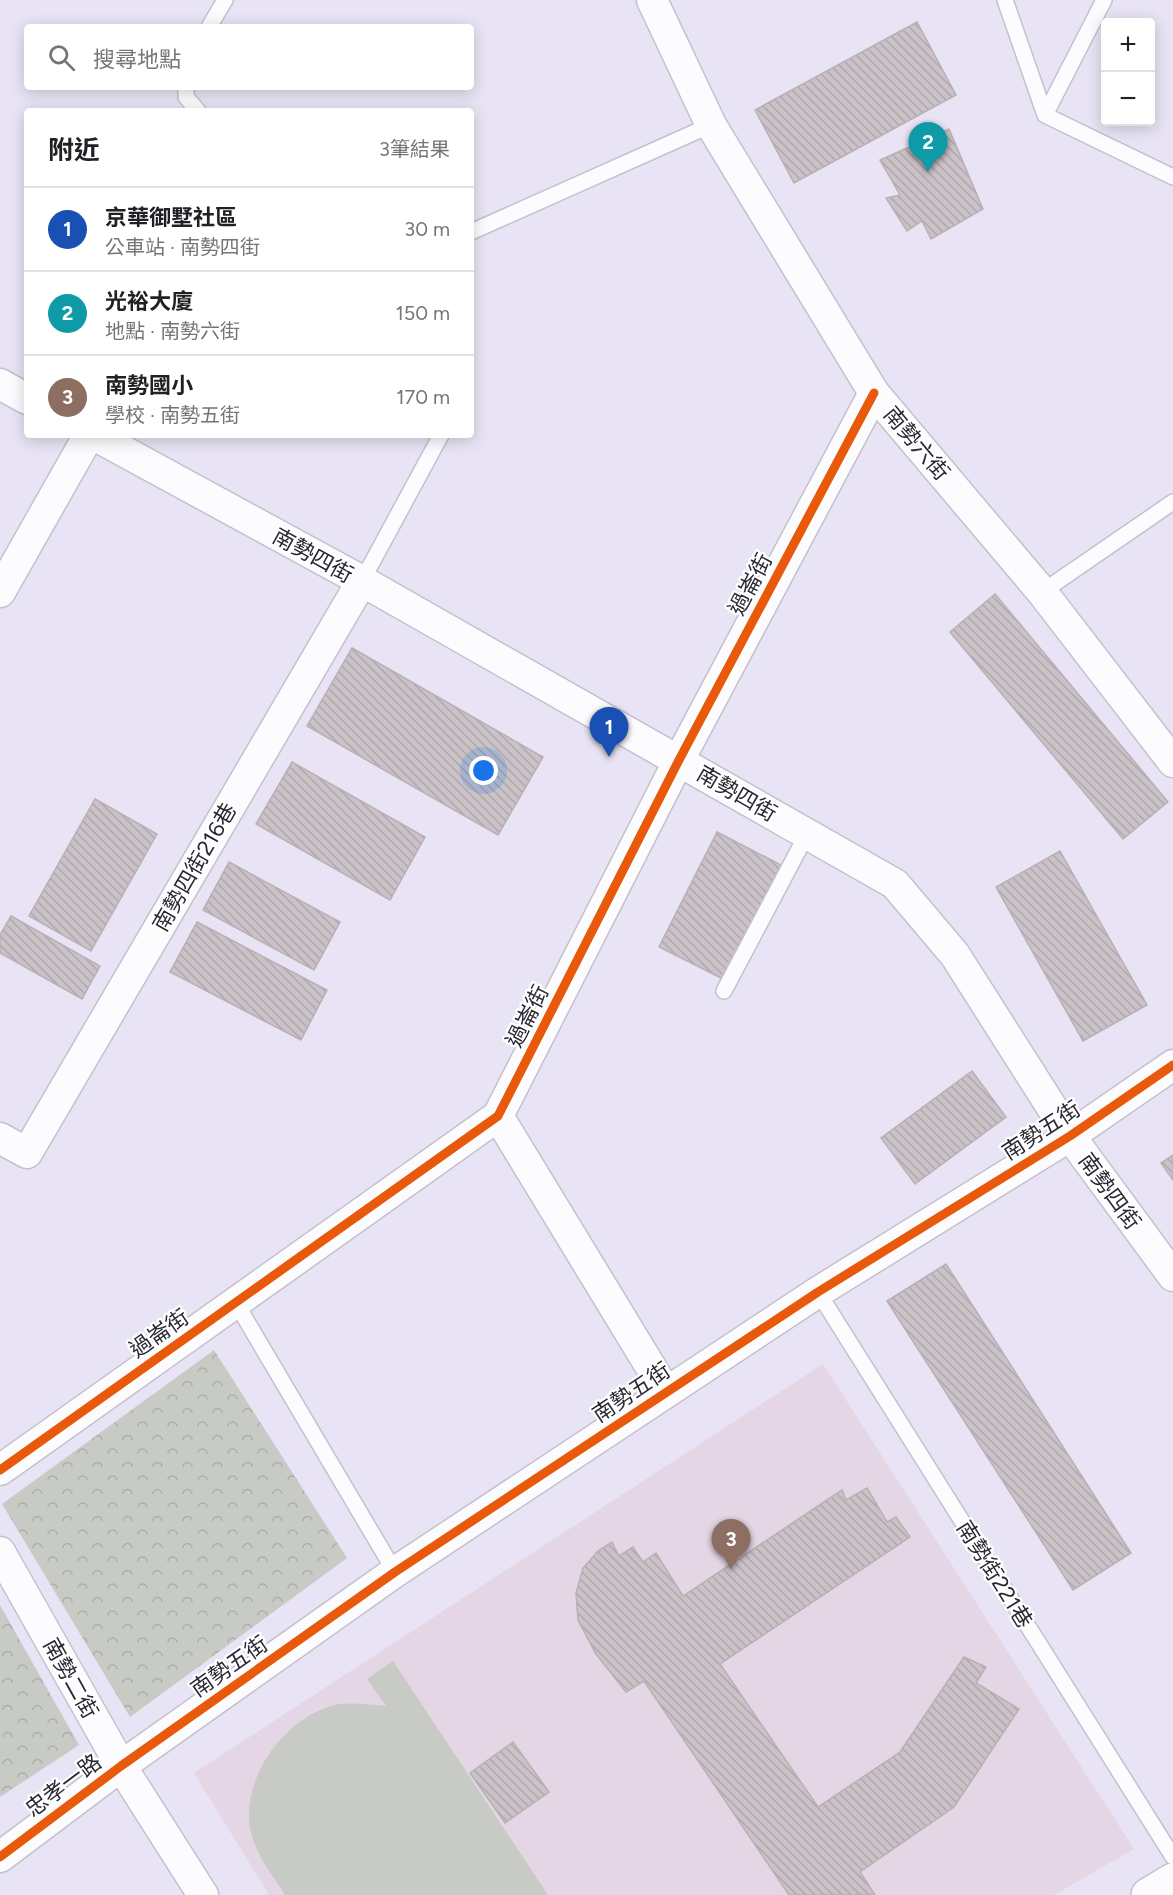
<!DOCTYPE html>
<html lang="zh-TW">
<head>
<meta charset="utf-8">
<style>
  :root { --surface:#fff; --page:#f6f6f6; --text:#202124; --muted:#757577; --line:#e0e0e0; --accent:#111827 }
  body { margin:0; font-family:Figtree,"Noto Sans TC",sans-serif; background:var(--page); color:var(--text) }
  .controls { position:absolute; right:18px; top:18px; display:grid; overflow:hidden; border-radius:6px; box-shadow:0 3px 15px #0003 }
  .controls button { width:54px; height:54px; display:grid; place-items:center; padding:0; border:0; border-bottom:2px solid var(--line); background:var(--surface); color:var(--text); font:30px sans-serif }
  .you { position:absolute; left:484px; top:771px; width:21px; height:21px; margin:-15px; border:4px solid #fff; border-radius:50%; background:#1a73e8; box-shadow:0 0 0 9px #1a73e833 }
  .badge { display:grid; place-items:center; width:39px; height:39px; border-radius:50%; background:var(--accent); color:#fff; font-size:20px; font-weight:700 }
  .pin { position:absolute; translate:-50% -50px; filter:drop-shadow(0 2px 3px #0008) }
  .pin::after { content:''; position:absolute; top:32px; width:21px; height:18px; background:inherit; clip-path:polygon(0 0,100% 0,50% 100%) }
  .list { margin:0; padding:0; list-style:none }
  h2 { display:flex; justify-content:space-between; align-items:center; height:78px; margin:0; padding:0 24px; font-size:26px }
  h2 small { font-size:20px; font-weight:400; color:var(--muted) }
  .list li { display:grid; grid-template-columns:39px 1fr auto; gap:18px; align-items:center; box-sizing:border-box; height:84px; padding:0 24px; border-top:2px solid var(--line) }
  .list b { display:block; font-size:22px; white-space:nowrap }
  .list p { margin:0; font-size:20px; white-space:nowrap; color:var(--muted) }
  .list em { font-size:20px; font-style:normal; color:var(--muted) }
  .icon { flex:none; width:33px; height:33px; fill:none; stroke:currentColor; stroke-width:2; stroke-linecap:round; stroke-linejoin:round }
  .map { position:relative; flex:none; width:1173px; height:1895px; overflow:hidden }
  .search { position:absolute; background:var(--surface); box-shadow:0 3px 15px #0003; left:24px; top:24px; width:450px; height:66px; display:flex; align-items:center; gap:15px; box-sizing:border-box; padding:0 21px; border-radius:6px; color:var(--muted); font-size:22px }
  .panel { position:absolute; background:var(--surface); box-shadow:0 3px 15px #0003; left:24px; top:108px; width:450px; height:330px; border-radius:6px }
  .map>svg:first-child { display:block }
  .education { fill:#e4d6e5 }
  .grass { fill:#c8cac5 }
  .park { fill:url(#park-crowns) }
  .building { fill:url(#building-back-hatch); stroke:#b8b0b5; stroke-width:1.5 }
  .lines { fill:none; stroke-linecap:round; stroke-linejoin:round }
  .lane-casing { stroke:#c4c0ce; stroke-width:18 }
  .street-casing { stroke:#c4c0ce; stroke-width:33 }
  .secondary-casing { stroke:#c4c0ce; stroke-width:36 }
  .lane { stroke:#fcfbfe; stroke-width:15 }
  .street { stroke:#fcfbfe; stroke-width:30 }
  .secondary { stroke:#fcfbfe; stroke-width:33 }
  .cycleway-casing { stroke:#fff; stroke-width:13 }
  .cycleway { stroke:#e8590c; stroke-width:9 }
  .labels { text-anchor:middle; stroke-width:4.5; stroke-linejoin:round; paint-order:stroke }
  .street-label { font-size:22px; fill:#2b2833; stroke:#fff }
</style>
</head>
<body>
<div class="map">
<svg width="1173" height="1895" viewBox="0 0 1173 1895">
  <defs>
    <pattern id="park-crowns" width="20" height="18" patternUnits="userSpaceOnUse" patternTransform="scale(1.5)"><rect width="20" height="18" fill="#c8cac5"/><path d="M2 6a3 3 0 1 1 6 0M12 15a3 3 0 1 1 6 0" fill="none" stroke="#acaeaa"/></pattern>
    <pattern id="building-back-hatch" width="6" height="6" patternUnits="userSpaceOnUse" patternTransform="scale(1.5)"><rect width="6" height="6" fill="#cbc2c7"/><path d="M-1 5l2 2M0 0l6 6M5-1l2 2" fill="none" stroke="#aea7ab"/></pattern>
  </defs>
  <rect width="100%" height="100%" fill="#e8e4f5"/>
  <path class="education" d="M823,1364L1134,1849L1054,1895H269L194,1773Z"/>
  <path class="grass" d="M393,1661L548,1895H285C271,1873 251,1849 249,1821C246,1772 285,1720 331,1706C347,1701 369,1705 386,1706L367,1679Z"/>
  <path class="park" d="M214,1350L347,1558L130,1717L2,1504Z
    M0,1605L79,1745L0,1797Z"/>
  <path class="building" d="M917,22L956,95L794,183L755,110Z
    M949,129L983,209L931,239L922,221L907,231L886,198L900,195L880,160Z
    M995,594L1168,802L1123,839L950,632Z
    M352,648L543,757L498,835L307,726Z
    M292,762L425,837L390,900L256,824Z
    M95,799L157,834L91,951L29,916Z
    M717,832L781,865L723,979L659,947Z
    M1060,851L1147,1005L1083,1041L996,887Z
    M229,862L340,922L314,970L203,910Z
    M11,916L100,966L82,999L0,953V935Z
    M197,922L327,990L301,1040L170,972Z
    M972,1071L1006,1117L915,1184L881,1138Z
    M1173,1155V1180L1161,1163Z
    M946,1264L1131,1553L1073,1590L887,1301Z
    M867,1488L887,1522L896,1517L910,1537L720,1664L818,1807L900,1752L964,1657L986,1667L976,1683L1019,1709L954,1807L860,1872L875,1895H789L644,1681L626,1692L596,1654L578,1620L576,1593L583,1568L598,1551L612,1542L619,1556L633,1547L643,1562L656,1553L683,1596L842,1490L846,1500Z
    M513,1742L549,1792L505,1823L470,1773Z"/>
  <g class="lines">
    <g class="lane-casing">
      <path id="lane" d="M1005,0L1045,115L1173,177
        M209,27L225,0
        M186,87V97L198,111
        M1045,115L1104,0
        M471,232L711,125
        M362,581L441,435
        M1042,592L1173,502
        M724,991L807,834
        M818,1292L1173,1857
        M236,1303L395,1572"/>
    </g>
    <g class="street-casing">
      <path id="street" d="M652,0L711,125L874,393L1042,592L1173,762
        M0,384L27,399
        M94,435L362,581L895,884L955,955L1070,1136L1173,1276
        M0,592L89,435
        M498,1116L666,1392
        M0,1138L27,1153L362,581
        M0,1470L498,1116L679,760L874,393
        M0,1552L121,1766L203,1895
        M0,1857L121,1766L395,1572L818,1292L1070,1136L1173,1065"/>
    </g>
    <g class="secondary-casing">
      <path id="secondary" d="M1148,1895L1173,1880"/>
    </g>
    <use href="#lane" class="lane"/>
    <use href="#street" class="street"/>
    <use href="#secondary" class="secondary"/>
    <g class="cycleway-casing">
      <path id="cycleway" d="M0,1470L498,1116L679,760L874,393
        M0,1857L121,1766L395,1572L818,1292L1070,1136L1173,1065"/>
    </g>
    <use href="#cycleway" class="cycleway"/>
  </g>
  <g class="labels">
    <g class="street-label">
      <text transform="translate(917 443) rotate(50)" y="8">南勢六街</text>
      <text transform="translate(313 555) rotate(29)" y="8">南勢四街</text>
      <text transform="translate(750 584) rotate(-62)" y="8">過崙街</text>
      <text transform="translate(737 793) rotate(30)" y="8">南勢四街</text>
      <text transform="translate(194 867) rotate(-60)" y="8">南勢四街216巷</text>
      <text transform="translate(527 1016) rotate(-63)" y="8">過崙街</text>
      <text transform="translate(1041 1130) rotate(-33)" y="8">南勢五街</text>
      <text transform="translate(1110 1191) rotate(54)" y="8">南勢四街</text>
      <text transform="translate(159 1333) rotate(-35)" y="8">過崙街</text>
      <text transform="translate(631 1392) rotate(-34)" y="8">南勢五街</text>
      <text transform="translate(995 1574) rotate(58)" y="8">南勢街221巷</text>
      <text transform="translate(229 1666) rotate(-35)" y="8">南勢五街</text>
      <text transform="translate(71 1678) rotate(61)" y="8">南勢二街</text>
      <text transform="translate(63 1785) rotate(-37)" y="8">忠孝一路</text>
    </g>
  </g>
</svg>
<div class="controls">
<button>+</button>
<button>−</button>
</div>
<div class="you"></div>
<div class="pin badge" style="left:609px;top:757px;background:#1a4fb4">1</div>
<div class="pin badge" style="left:928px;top:172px;background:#0f9aa8">2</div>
<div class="pin badge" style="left:731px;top:1569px;background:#8d6e63">3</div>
<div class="search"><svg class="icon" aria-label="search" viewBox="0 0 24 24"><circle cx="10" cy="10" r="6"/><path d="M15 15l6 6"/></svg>搜尋地點</div>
<section class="panel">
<h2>附近<small>3筆結果</small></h2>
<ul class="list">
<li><span class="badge" style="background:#1a4fb4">1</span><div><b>京華御墅社區</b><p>公車站 · 南勢四街</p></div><em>30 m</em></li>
<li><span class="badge" style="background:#0f9aa8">2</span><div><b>光裕大廈</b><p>地點 · 南勢六街</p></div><em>150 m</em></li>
<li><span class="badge" style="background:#8d6e63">3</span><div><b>南勢國小</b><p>學校 · 南勢五街</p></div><em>170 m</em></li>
</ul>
</section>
</div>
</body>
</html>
